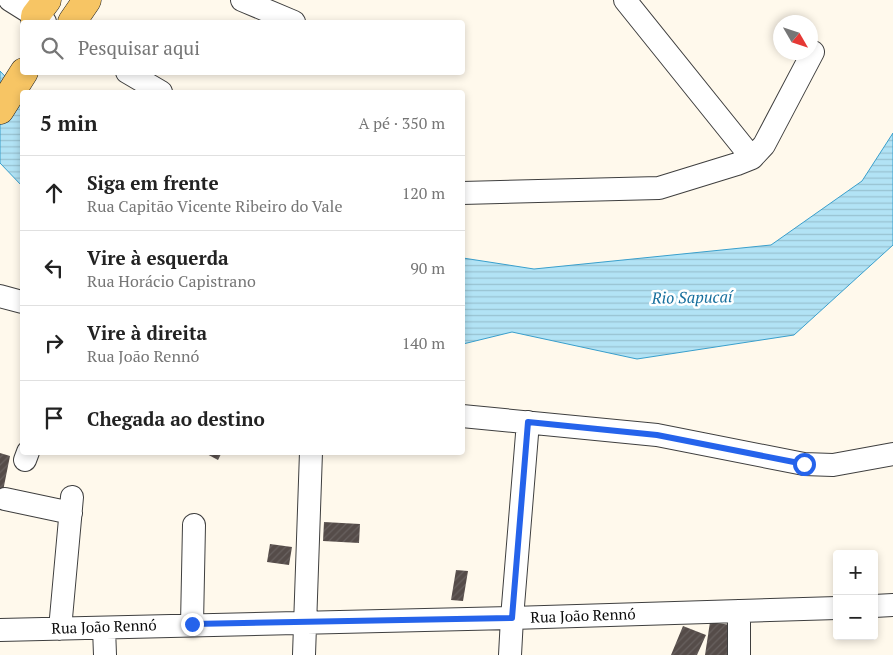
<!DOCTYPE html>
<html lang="pt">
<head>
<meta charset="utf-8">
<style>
  :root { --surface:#fff; --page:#f6f6f6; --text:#222; --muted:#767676; --line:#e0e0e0 }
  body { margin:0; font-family:"PT Serif",serif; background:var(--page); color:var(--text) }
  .controls { position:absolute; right:15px; bottom:15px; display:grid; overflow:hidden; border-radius:5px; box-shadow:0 2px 8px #0003 }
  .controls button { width:45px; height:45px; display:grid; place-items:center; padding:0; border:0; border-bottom:1px solid var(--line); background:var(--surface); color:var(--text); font:25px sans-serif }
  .compass { position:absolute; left:773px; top:15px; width:45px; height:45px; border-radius:50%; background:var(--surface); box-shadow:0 2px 8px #0003; rotate:129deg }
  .stop { position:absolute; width:15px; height:15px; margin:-11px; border:4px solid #2563eb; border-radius:50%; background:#fff }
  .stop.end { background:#2563eb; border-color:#fff; box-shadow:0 1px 5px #0008 }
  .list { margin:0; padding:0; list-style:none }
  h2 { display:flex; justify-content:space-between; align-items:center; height:65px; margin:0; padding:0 20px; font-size:21px }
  h2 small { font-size:16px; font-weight:400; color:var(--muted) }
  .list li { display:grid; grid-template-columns:32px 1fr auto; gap:15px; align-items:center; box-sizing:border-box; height:75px; padding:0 20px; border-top:1px solid var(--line) }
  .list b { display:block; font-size:19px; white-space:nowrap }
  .list p { margin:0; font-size:16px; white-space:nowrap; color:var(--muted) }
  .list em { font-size:16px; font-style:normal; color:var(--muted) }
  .icon { flex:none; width:28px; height:28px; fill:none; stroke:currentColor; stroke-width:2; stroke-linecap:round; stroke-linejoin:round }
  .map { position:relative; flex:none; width:893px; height:655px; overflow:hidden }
  .search { position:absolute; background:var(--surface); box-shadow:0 2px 8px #0003; left:20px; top:20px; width:445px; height:55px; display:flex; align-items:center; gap:12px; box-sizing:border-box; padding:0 18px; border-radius:5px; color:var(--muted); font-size:19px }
  .panel { position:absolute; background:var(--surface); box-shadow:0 2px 8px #0003; left:20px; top:90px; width:445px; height:365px; border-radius:5px }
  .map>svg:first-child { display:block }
  .water { fill:url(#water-rules); stroke:#399fcc }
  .building { fill:url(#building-hatch) }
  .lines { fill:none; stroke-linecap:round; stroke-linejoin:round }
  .minor-casing { stroke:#3f3f3f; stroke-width:24 }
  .major-casing { stroke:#1d1d1d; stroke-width:29 }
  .minor { stroke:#fff; stroke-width:22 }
  .major { stroke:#f7c564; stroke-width:28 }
  .route { stroke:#2563eb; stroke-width:6 }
  .labels { text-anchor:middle; stroke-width:5; stroke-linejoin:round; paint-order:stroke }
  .street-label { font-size:15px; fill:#0c0c0c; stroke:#fff }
  .water-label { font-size:16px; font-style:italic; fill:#176f9d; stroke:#fff }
</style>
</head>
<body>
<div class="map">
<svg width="893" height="655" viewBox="0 0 893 655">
  <defs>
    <pattern id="water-rules" width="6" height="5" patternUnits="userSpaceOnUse" patternTransform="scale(1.25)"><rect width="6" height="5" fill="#b2e3f5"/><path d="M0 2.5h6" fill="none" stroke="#98c2d1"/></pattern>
    <pattern id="building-hatch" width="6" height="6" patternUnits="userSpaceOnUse" patternTransform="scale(1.25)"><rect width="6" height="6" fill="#554c49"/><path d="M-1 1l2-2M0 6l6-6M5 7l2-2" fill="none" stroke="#68615f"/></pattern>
  </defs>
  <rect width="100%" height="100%" fill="#fff9ec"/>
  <path class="water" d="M0,71L22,94V186L0,163Z
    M893,133V245L794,335L637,359L512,332L463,344V258L534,269L771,245L862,181Z"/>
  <path class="building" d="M203,452H222L218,460Z
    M0,453L10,456L2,496H0Z
    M324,522L360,524L359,543L323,541Z
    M270,544L292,547L289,565L267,562Z
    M456,570L468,571L463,601L451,600Z
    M710,622L731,625L727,655H705Z
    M683,626L706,635L697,655H671Z"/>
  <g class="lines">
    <g class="minor-casing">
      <path id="minor" d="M10,0L45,22
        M242,0L294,22
        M625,0L752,158
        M127,72L161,92
        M462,193L659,188L737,164L752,158L764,145L813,52
        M0,296L22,302
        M462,416L657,435L804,464L833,465L893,454
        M25,460L28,452
        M5,499L71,513
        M874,606L893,605
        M192,624L194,525
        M104,628L105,655
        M60,629L72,497
        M0,630L512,618L837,608
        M304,655L311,452
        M510,655L512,618L528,422
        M739,655V611"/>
    </g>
    <g class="major-casing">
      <path id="major" d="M35,22V16L47,0
        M72,22L87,0
        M0,110L24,72"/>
    </g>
    <use href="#minor" class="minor"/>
    <use href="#major" class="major"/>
  </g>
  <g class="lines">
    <path class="route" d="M192,624L512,618L528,422L657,435L804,464"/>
  </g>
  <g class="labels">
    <g class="street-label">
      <text transform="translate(583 616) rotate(-2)" y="5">Rua João Rennó</text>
      <text transform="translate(104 627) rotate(-2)" y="5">Rua João Rennó</text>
    </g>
    <g class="water-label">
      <text transform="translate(692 297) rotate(-1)" y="6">Rio Sapucaí</text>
    </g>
  </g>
</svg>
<div class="controls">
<button>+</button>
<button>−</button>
</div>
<svg class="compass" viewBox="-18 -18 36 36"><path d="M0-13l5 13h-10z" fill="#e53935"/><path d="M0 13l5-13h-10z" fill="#767676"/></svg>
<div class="stop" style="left:804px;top:464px"></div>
<div class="stop end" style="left:192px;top:624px"></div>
<div class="search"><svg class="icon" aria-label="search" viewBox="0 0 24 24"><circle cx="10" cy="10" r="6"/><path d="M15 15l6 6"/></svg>Pesquisar aqui</div>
<section class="panel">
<h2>5 min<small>A pé · 350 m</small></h2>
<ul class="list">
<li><svg class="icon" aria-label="ahead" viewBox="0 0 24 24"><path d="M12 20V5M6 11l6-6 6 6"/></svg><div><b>Siga em frente</b><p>Rua Capitão Vicente Ribeiro do Vale</p></div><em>120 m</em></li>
<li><svg class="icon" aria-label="left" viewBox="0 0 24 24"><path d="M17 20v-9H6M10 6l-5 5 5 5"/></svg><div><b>Vire à esquerda</b><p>Rua Horácio Capistrano</p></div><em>90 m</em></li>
<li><svg class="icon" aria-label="right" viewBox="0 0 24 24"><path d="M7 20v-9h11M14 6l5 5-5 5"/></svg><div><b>Vire à direita</b><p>Rua João Rennó</p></div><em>140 m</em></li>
<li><svg class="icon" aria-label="arrive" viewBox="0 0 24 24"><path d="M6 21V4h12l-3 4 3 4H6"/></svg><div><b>Chegada ao destino</b></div></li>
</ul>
</section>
</div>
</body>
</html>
